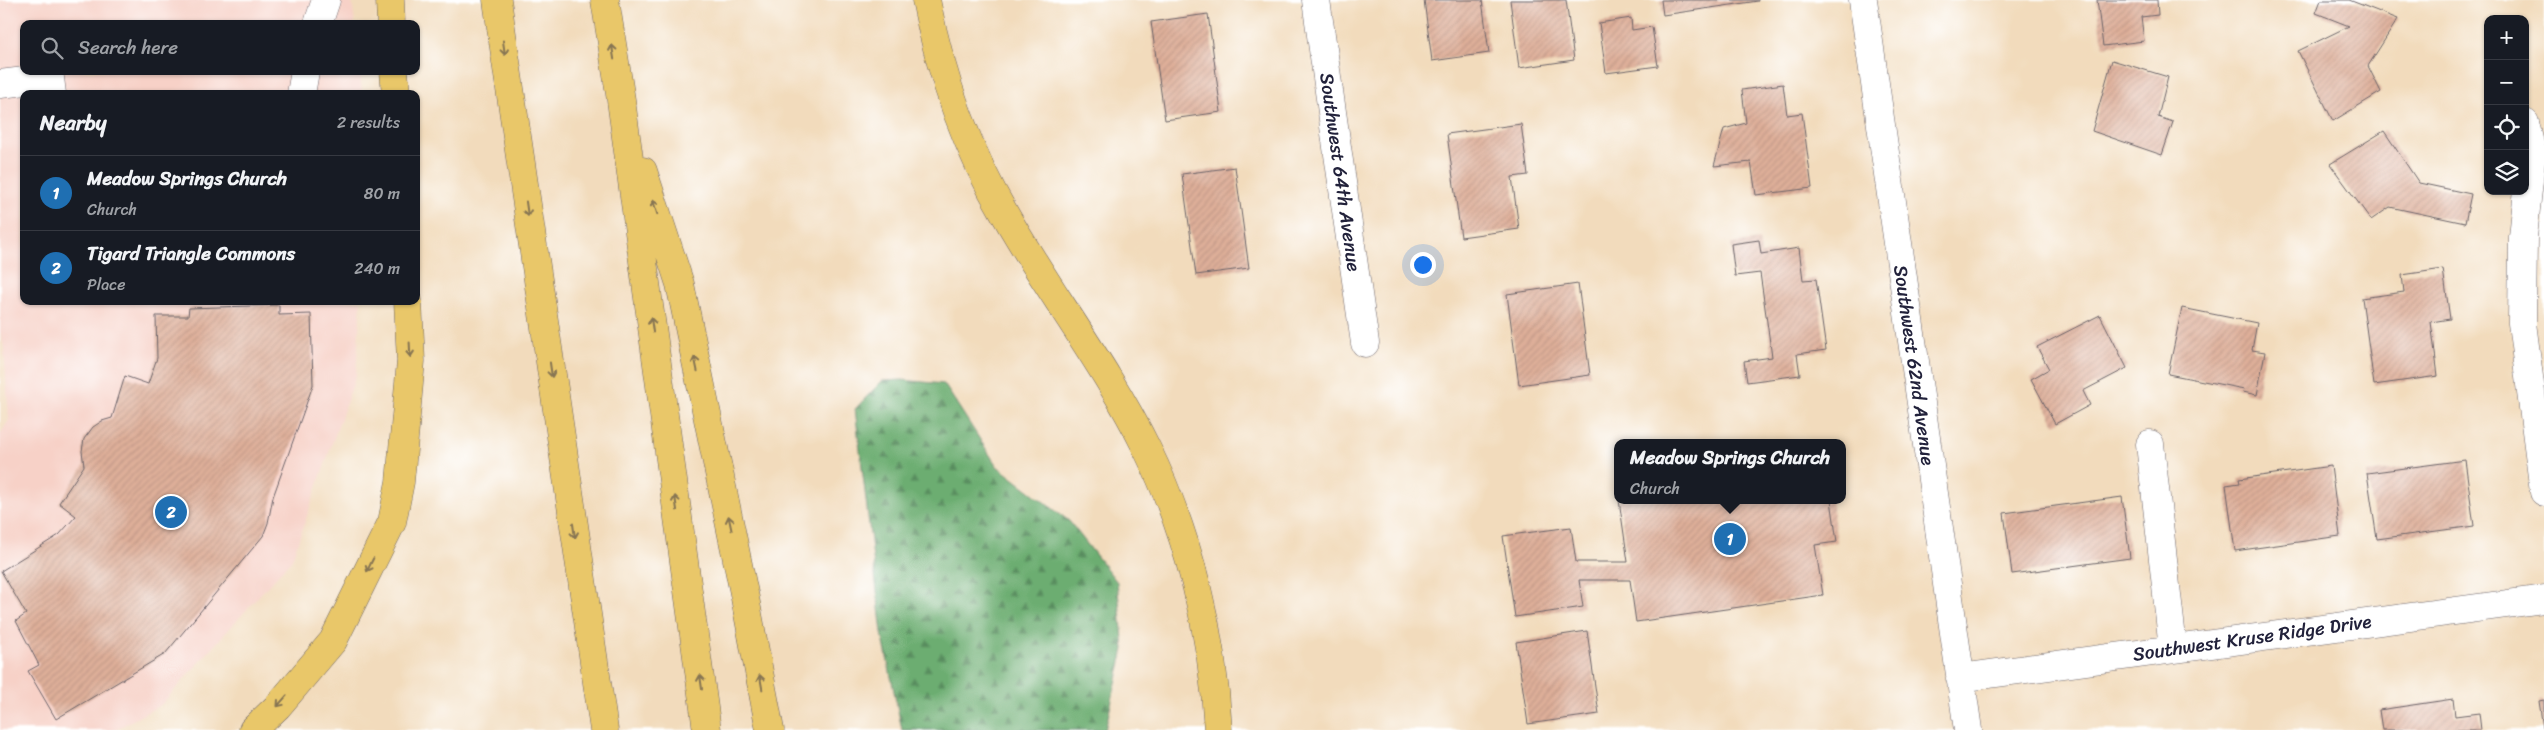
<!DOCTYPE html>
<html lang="en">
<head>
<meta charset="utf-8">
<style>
  :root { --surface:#171b24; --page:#242831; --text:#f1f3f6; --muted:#9ea1a6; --line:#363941; --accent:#1f6fb2 }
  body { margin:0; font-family:Sriracha,sans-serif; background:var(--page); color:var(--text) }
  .controls { position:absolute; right:15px; top:15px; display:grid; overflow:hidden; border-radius:10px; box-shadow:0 1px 4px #0004 }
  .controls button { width:45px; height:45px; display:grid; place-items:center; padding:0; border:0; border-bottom:1px solid var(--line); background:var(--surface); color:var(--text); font:25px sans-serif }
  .you { position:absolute; left:1422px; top:264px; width:18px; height:18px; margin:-12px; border:4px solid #fff; border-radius:50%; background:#1a73e8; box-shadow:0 0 0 8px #1a73e833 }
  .badge { display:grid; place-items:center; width:32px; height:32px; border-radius:50%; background:var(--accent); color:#fff; font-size:16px; font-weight:700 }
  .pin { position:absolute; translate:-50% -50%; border:2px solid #fff; box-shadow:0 1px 5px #0006 }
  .popup { position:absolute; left:1614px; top:439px; width:232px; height:65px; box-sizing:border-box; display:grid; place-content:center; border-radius:10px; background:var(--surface); filter:drop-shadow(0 1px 4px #0005); font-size:16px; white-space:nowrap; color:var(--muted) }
  .popup b { font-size:19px; color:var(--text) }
  .popup::after { content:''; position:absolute; left:50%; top:100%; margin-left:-10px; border:10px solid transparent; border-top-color:var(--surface) }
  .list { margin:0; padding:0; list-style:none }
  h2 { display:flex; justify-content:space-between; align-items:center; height:65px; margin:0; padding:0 20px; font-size:21px }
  h2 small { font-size:16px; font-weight:400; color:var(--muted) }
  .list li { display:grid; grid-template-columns:32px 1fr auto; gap:15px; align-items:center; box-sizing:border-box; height:75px; padding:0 20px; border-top:1px solid var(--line) }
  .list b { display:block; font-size:19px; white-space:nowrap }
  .list p { margin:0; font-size:16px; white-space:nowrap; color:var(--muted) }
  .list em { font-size:16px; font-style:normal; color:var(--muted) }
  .icon { flex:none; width:28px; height:28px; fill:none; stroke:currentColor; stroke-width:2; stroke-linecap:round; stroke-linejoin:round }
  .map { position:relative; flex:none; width:2544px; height:730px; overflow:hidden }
  .search { position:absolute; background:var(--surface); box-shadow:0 1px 4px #0004; left:20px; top:20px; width:400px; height:55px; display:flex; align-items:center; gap:12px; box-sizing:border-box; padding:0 18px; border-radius:10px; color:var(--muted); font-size:19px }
  .panel { position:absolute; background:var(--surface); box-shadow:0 1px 4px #0004; left:20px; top:90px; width:400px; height:215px; border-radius:10px }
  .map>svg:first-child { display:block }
  .built { fill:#f7d1c7 }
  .forest { fill:url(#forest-firs); stroke:#476856 }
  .building { fill:url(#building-hatch) }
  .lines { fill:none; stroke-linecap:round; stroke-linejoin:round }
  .minor-casing { stroke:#6b6368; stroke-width:29 }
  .highway-casing { stroke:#6b6368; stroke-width:29 }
  .minor { stroke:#fff; stroke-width:28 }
  .highway { stroke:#e9c769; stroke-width:28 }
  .oneway { stroke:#867452 }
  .labels { text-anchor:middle; stroke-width:4; stroke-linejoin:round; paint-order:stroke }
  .street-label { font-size:19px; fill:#22223b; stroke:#fff }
</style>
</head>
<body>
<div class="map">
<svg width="2544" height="730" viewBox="0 0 2544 730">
  <defs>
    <pattern id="forest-firs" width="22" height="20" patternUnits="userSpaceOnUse" patternTransform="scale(1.25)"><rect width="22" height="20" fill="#6cad71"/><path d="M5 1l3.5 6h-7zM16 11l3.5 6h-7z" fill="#588c5e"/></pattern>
    <pattern id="building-hatch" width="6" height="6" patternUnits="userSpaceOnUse" patternTransform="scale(1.25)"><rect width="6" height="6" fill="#deaf99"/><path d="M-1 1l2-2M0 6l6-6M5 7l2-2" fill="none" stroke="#be9685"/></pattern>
  </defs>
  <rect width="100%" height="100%" fill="#fff"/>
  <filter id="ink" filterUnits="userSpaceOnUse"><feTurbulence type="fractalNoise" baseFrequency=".02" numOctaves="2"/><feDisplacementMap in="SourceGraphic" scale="10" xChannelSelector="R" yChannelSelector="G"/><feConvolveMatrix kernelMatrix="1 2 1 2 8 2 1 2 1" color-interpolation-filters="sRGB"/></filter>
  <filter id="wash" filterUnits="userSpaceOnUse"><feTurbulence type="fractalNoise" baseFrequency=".0096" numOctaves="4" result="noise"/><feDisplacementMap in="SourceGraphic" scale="20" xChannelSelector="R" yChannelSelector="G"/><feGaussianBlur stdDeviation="1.12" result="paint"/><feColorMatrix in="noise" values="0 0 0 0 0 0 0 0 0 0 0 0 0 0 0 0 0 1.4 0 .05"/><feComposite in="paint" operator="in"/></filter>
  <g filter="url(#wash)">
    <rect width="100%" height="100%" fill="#f2dbbc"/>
    <path class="built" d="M0,0H352L355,24H24V71H360L362,94H24V301H361L356,375L292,559L162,704L115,730H0V435L9,420L4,347L0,332Z"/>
    <path class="forest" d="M902,380L944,384L997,466L1069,521L1117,582L1124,649L1105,730H902L882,633L855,409L882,381Z"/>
    <g id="blocks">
      <path class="building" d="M1424,0H1482L1489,53L1432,61Z
        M1510,0H1566L1574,60L1519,68Z
        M1661,0H1758V1L1663,15Z
        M2097,0H2157L2158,15L2141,17L2144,41L2103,46Z
        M2321,0H2349L2398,19L2368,66L2381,92L2333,121L2298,51L2349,26L2316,13Z
        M1208,14L1221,112L1165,120L1151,22Z
        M1631,18L1632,30L1652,27L1658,66L1606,73L1599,23Z
        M2112,60L2168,77L2158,117L2173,122L2162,155L2092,131Z
        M1783,84L1787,115L1802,113L1812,188L1756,195L1751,162L1714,166L1724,129L1746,123L1742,90Z
        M1521,124L1528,175L1512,177L1519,229L1461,237L1447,134Z
        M2384,131L2419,183L2471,194L2465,223L2390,207L2371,220L2330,164Z
        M1235,167L1249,268L1196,275L1182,174Z
        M1759,240L1761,254L1799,248L1803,280L1816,279L1826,350L1797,354L1800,375L1747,382L1744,361L1772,357L1760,273L1735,276L1731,244Z
        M2443,269L2450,319L2431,322L2438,376L2374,385L2362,298L2404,292L2402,275Z
        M1578,284L1590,375L1519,385L1507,294Z
        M279,305V315L311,314L313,385L273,497L268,523L263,536L165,654L56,719L28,671L39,665L16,621L26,614L1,571L59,535L76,516L59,503L84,466L82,451L84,439L93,427L102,421L112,418L125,376L148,384L157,358L156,316H188L189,308Z
        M2182,308L2257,323L2252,350L2265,352L2257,395L2243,392L2244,389L2168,374Z
        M2100,315L2127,368L2083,391L2090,405L2055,424L2031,379L2049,369L2037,347Z
        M2465,460L2474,526L2377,539L2367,473Z
        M2331,466L2340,536L2235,551L2226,485L2240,483L2239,479Z
        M2122,497L2130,558L2012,574L2004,513Z
        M1619,500H1831L1837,542L1815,545L1823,595L1636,622L1630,580H1579L1583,607L1515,617L1503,536L1571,527L1576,562H1628Z
        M1587,631L1599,714L1528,724L1516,642Z
        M2453,699L2455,716L2479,713L2481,730H2382L2379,710Z
        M2544,700V728H2543L2539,701Z"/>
    </g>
  </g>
  <g filter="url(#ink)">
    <use href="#blocks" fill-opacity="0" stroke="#6b6368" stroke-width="1"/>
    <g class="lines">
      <g class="minor-casing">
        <path id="minor" d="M1316,0L1365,343
          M1863,0L1968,730
          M318,24L326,0
          M0,84L50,78L52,94
          M301,94L305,71
          M2525,123L2532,152L2523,237L2522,323L2544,492
          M2150,444L2173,648
          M1960,678L2544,599"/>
      </g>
      <g class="highway-casing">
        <path id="highway" d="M390,0L391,24
          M497,0L604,730
          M605,0L621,100L707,730
          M926,0C941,77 966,148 1006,216C1051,295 1107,367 1147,449C1189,535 1213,634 1218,730
          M394,71L396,94
          M643,171L680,284L745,598L770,730
          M253,730L278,706L333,641L392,522L400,482L411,361L408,301"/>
      </g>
      <use href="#minor" class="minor"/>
      <use href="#highway" class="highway"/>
    </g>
    <defs><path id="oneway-shaft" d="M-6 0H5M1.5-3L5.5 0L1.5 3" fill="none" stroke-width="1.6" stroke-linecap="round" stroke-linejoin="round" transform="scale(1.25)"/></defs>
    <g class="oneway">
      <use href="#oneway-shaft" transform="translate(504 48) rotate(82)"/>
      <use href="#oneway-shaft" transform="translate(613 52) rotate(-99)"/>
      <use href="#oneway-shaft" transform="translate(655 207) rotate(-108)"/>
      <use href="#oneway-shaft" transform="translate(527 209) rotate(82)"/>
      <use href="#oneway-shaft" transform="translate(652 325) rotate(-98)"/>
      <use href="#oneway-shaft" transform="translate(410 350) rotate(87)"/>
      <use href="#oneway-shaft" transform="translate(696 364) rotate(-102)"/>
      <use href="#oneway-shaft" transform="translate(551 370) rotate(82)"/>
      <use href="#oneway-shaft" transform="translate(676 503) rotate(-98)"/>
      <use href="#oneway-shaft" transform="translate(730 523) rotate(-102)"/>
      <use href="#oneway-shaft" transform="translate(574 531) rotate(82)"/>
      <use href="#oneway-shaft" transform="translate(370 565) rotate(116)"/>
      <use href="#oneway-shaft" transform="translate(701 682) rotate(-98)"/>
      <use href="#oneway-shaft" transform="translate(761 682) rotate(-100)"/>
      <use href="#oneway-shaft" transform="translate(282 701) rotate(131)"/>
    </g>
  </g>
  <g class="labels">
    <g class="street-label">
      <text transform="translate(1341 172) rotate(82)" y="7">Southwest 64th Avenue</text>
      <text transform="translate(1915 365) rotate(82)" y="7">Southwest 62nd Avenue</text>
      <text transform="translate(2252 637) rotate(-8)" y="7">Southwest Kruse Ridge Drive</text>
    </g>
  </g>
</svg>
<div class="controls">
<button>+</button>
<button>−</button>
<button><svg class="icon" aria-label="locate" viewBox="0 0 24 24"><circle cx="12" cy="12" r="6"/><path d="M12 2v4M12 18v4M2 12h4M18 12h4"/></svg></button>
<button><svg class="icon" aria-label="layers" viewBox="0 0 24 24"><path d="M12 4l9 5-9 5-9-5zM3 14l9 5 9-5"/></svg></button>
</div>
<div class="you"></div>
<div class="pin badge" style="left:1730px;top:539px">1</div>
<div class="popup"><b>Meadow Springs Church</b>Church</div>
<div class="pin badge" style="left:171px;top:512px">2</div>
<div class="search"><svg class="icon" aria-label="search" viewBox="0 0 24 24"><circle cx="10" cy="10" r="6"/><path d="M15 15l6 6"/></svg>Search here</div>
<section class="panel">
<h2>Nearby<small>2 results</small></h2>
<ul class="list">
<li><span class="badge">1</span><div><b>Meadow Springs Church</b><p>Church</p></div><em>80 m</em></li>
<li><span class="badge">2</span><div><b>Tigard Triangle Commons</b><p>Place</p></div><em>240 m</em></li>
</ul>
</section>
</div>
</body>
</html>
